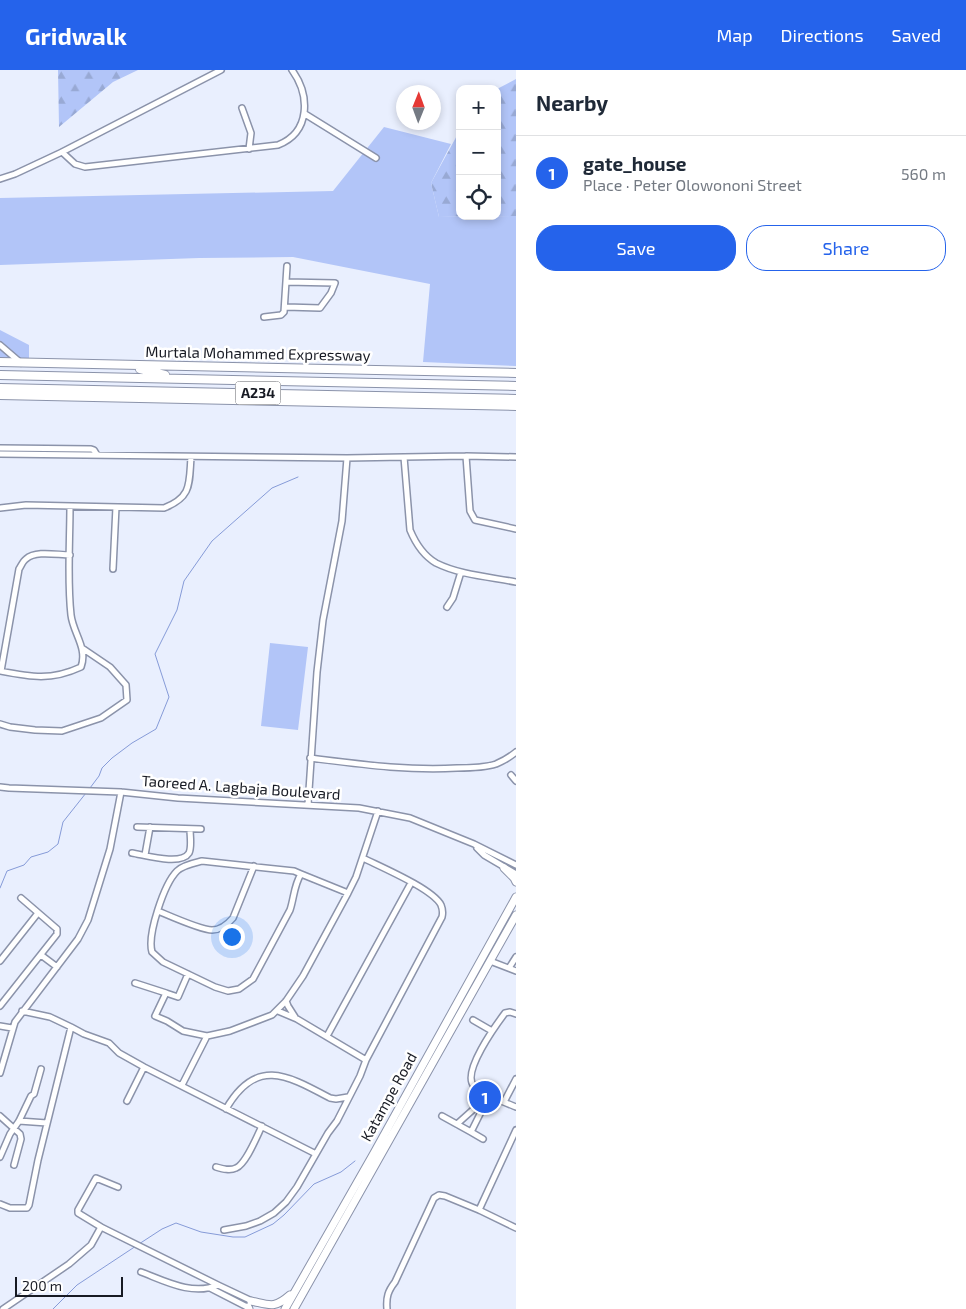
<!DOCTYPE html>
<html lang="en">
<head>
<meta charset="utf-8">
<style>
  :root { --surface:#fff; --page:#f6f6f7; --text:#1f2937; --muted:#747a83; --line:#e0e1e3; --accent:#2563eb }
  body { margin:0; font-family:"Exo 2",sans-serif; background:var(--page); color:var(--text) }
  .controls { position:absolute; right:15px; top:15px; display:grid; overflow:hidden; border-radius:10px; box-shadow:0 2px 8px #0003 }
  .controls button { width:45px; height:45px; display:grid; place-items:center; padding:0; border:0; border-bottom:1px solid var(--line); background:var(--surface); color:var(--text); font:25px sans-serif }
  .compass { position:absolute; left:396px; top:15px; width:45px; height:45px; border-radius:50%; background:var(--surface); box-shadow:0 2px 8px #0003; rotate:1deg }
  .scale { position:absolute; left:15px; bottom:12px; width:108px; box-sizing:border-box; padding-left:5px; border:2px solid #171a23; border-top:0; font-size:14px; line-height:18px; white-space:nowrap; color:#171a23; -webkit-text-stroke:4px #fff; paint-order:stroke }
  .you { position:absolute; left:231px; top:866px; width:18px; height:18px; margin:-12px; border:4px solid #fff; border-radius:50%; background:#1a73e8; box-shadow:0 0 0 8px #1a73e833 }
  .badge { display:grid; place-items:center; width:32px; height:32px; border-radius:50%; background:var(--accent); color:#fff; font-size:16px; font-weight:700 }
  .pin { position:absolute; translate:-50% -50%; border:2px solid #fff; box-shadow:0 1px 5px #0006 }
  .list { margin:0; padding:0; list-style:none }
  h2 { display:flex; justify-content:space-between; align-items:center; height:65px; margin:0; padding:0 20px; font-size:21px }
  h2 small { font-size:16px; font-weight:400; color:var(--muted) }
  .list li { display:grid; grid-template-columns:32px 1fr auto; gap:15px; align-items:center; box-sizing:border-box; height:75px; padding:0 20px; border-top:1px solid var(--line) }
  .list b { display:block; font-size:19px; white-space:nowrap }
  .list p { margin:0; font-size:16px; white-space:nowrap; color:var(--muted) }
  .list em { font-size:16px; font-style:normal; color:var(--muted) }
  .actions { display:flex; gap:10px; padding:15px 20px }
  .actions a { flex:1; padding:11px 0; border:1px solid var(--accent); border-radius:20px; text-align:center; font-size:18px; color:var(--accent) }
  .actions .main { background:var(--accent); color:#fff }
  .icon { flex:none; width:28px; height:28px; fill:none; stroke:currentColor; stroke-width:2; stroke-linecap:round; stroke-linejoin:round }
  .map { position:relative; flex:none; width:516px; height:1239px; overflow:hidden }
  header { display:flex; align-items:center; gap:30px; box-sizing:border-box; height:70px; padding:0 25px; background:var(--accent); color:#fff }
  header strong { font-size:24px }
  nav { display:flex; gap:28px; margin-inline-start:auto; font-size:18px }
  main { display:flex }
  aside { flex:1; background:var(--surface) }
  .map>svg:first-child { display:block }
  .green { fill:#b2c5f8 }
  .forest { fill:url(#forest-firs) }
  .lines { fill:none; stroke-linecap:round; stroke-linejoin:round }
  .stream { stroke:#869bd8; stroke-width:1 }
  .minor-casing { stroke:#8b93aa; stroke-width:8 }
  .major-casing { stroke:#8b93aa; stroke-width:9 }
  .highway-casing { stroke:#8b93aa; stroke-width:10 }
  .minor { stroke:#fff; stroke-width:5 }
  .major { stroke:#fff; stroke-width:7 }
  .highway { stroke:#fff; stroke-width:8 }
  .labels { text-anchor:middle; stroke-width:5; stroke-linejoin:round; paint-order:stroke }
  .shield { fill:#fff; stroke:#5d5f65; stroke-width:1 }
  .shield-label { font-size:14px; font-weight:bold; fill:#171a23 }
  .street-label { font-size:15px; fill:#171a23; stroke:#fff }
</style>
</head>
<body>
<header>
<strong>Gridwalk</strong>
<nav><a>Map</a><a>Directions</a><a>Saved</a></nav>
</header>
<main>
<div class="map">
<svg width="516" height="1239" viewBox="0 0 516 1239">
  <defs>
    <pattern id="forest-firs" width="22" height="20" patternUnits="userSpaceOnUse" patternTransform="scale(1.25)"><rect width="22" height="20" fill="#b2c5f8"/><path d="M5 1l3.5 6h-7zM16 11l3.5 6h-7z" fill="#98a9d4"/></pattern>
  </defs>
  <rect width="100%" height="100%" fill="#e9effe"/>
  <path class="green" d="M384,57L451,74L431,113L439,147L516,146V296L423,292L430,214L293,187L199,188L0,195V128L333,121Z
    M0,260L29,275V289L0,288Z
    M270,573L308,577L298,660L261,656Z"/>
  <path class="forest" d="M58,0H138L113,12L59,57Z
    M516,9V146L439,147L431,113L460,60V146H497V19Z"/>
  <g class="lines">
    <path class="stream" d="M90,718L99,706L102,698L112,688L132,673L156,659L169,627L155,584L177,540L184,511L212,471L272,418L298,407
      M0,818L7,801L24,795L31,787L48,782L58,774L63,752L86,723
      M139,1174L162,1159L176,1153L201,1162L233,1167H245L273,1154L284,1145L314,1114L341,1102L355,1091
      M53,1239L77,1215L136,1176"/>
    <g class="minor-casing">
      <path id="minor" d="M242,38L251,63L249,79
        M305,44L376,88
        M62,82L75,94L85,97L278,75C311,62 310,25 292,0
        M0,109L15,104L62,82L221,0
        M286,237L320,238L331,223L335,213L286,212
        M264,247L281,245L284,242L287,196
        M0,275L21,293
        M0,378L91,379L94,380L97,385
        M0,384L347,388
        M466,386L404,387L410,460C415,472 424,486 436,493C460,505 490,507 516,512
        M516,387L466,386L470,441L475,450L516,459
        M0,438L26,435L164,438C192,427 189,414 191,387
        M113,499L116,437
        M447,537L453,528L461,502
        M0,601C31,607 51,611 81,597C88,578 73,563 71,545C67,509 70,472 70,436
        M1,601L19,499C21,496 23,491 26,489C36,480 57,485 70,485
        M0,654L10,657L35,660L62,661L101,648L127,630L126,615L110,597L82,578
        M310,688C359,694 408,701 457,698C470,698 484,698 496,694C503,691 510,687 516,682
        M511,705L516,711
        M0,717L9,718L121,722L178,728L359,738L410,748L474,774L516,795
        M308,735L317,602L323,550L342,451L347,388L404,387
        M137,757L201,759
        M477,778L484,785L516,804
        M132,783C145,785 181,796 189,783C192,777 190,766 190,759
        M145,785L150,757
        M301,804C294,815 294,828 290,840L253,909L239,919L228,921L215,917L163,892L152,882C147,865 164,814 177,801C183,795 194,793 202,791L294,801L301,804L348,823L356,807L378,741
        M158,841C170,846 201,860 212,860C221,860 227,855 233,848L254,796
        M41,885L57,897
        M0,891L38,843
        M490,891L516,901
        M509,898L516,887
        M135,913L166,923L155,946L167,951L183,961L207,966L230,961L272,945L286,931L303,906L348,823
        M166,923L178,927L188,904
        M286,931L288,936L295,947
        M0,936L57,864V859L21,828
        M278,941L297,949L366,990
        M516,944L510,942L505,943C496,955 461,1003 474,1016C480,1023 506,1033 516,1037
        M473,950L492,961
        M0,956L12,958
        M71,957L84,964L109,973L119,983L144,997L316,1084
        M327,966L411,813
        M0,1003L15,952L78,869L88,850L110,779L121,722
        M182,1015L207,966
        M127,1031L144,997
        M504,1032L516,1009
        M226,1039C256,987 287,1005 330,1028L336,1029L348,1027
        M0,1046L20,1064L21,1069L14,1095
        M442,1046L471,1062L490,1024
        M19,1051L47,1053
        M457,1054L476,1037L485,1022
        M471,1062L483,1069
        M0,1087L10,1064L19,1051L31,1026L34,1024L41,999
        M216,1097C223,1099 230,1101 236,1098C246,1094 257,1066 262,1056
        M0,1134L10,1138H27L29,1135L38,1090L71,957L50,947L22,941
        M479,1140L516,1060
        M101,1157L78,1143V1140L96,1108L118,1117
        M224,1160L246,1156L260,1151L274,1143L286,1132L297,1117L328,1063L337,1051L360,1006L366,990L442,847C443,843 443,840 441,835C433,819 381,797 363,788
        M141,1202C165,1211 192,1226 218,1215L254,1232
        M210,1218L249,1238
        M3,1239L69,1194L91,1175L101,1157L218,1215
        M387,1239C386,1227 388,1221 395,1212L434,1128L439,1125L445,1126L479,1140L516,1158"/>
    </g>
    <g class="major-casing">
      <path id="major" d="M504,798L514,808L516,812
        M251,1231C270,1235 274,1239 290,1225
        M248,1237L249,1239
        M285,1239L374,1083L516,827
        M294,1239L516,845"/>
    </g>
    <g class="highway-casing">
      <path id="highway" d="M0,292L516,303
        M140,299L165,305
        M0,305L516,316
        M0,318L516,329
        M0,325L516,336"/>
    </g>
    <use href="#minor" class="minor"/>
    <use href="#major" class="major"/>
    <use href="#highway" class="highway"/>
  </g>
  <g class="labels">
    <rect class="shield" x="235.5" y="311.5" width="45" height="23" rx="4"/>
    <g class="shield-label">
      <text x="258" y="328">A234</text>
    </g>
    <g class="street-label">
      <text transform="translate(258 284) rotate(1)" y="5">Murtala Mohammed Expressway</text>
      <text transform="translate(241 718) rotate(4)" y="5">Taoreed A. Lagbaja Boulevard</text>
      <text transform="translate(389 1027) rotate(-61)" y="5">Katampe Road</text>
    </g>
  </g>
</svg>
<div class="controls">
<button>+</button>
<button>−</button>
<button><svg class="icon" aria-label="locate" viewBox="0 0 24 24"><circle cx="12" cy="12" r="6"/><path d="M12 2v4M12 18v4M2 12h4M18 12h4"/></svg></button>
</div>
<svg class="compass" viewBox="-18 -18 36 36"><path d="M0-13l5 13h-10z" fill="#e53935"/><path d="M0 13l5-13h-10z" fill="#747a83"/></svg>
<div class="scale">200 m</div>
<div class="you"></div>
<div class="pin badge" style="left:485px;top:1027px">1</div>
</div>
<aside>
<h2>Nearby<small></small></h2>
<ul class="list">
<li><span class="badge">1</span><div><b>gate_house</b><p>Place · Peter Olowononi Street</p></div><em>560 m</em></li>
</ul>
<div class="actions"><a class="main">Save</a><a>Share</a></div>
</aside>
</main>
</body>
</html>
